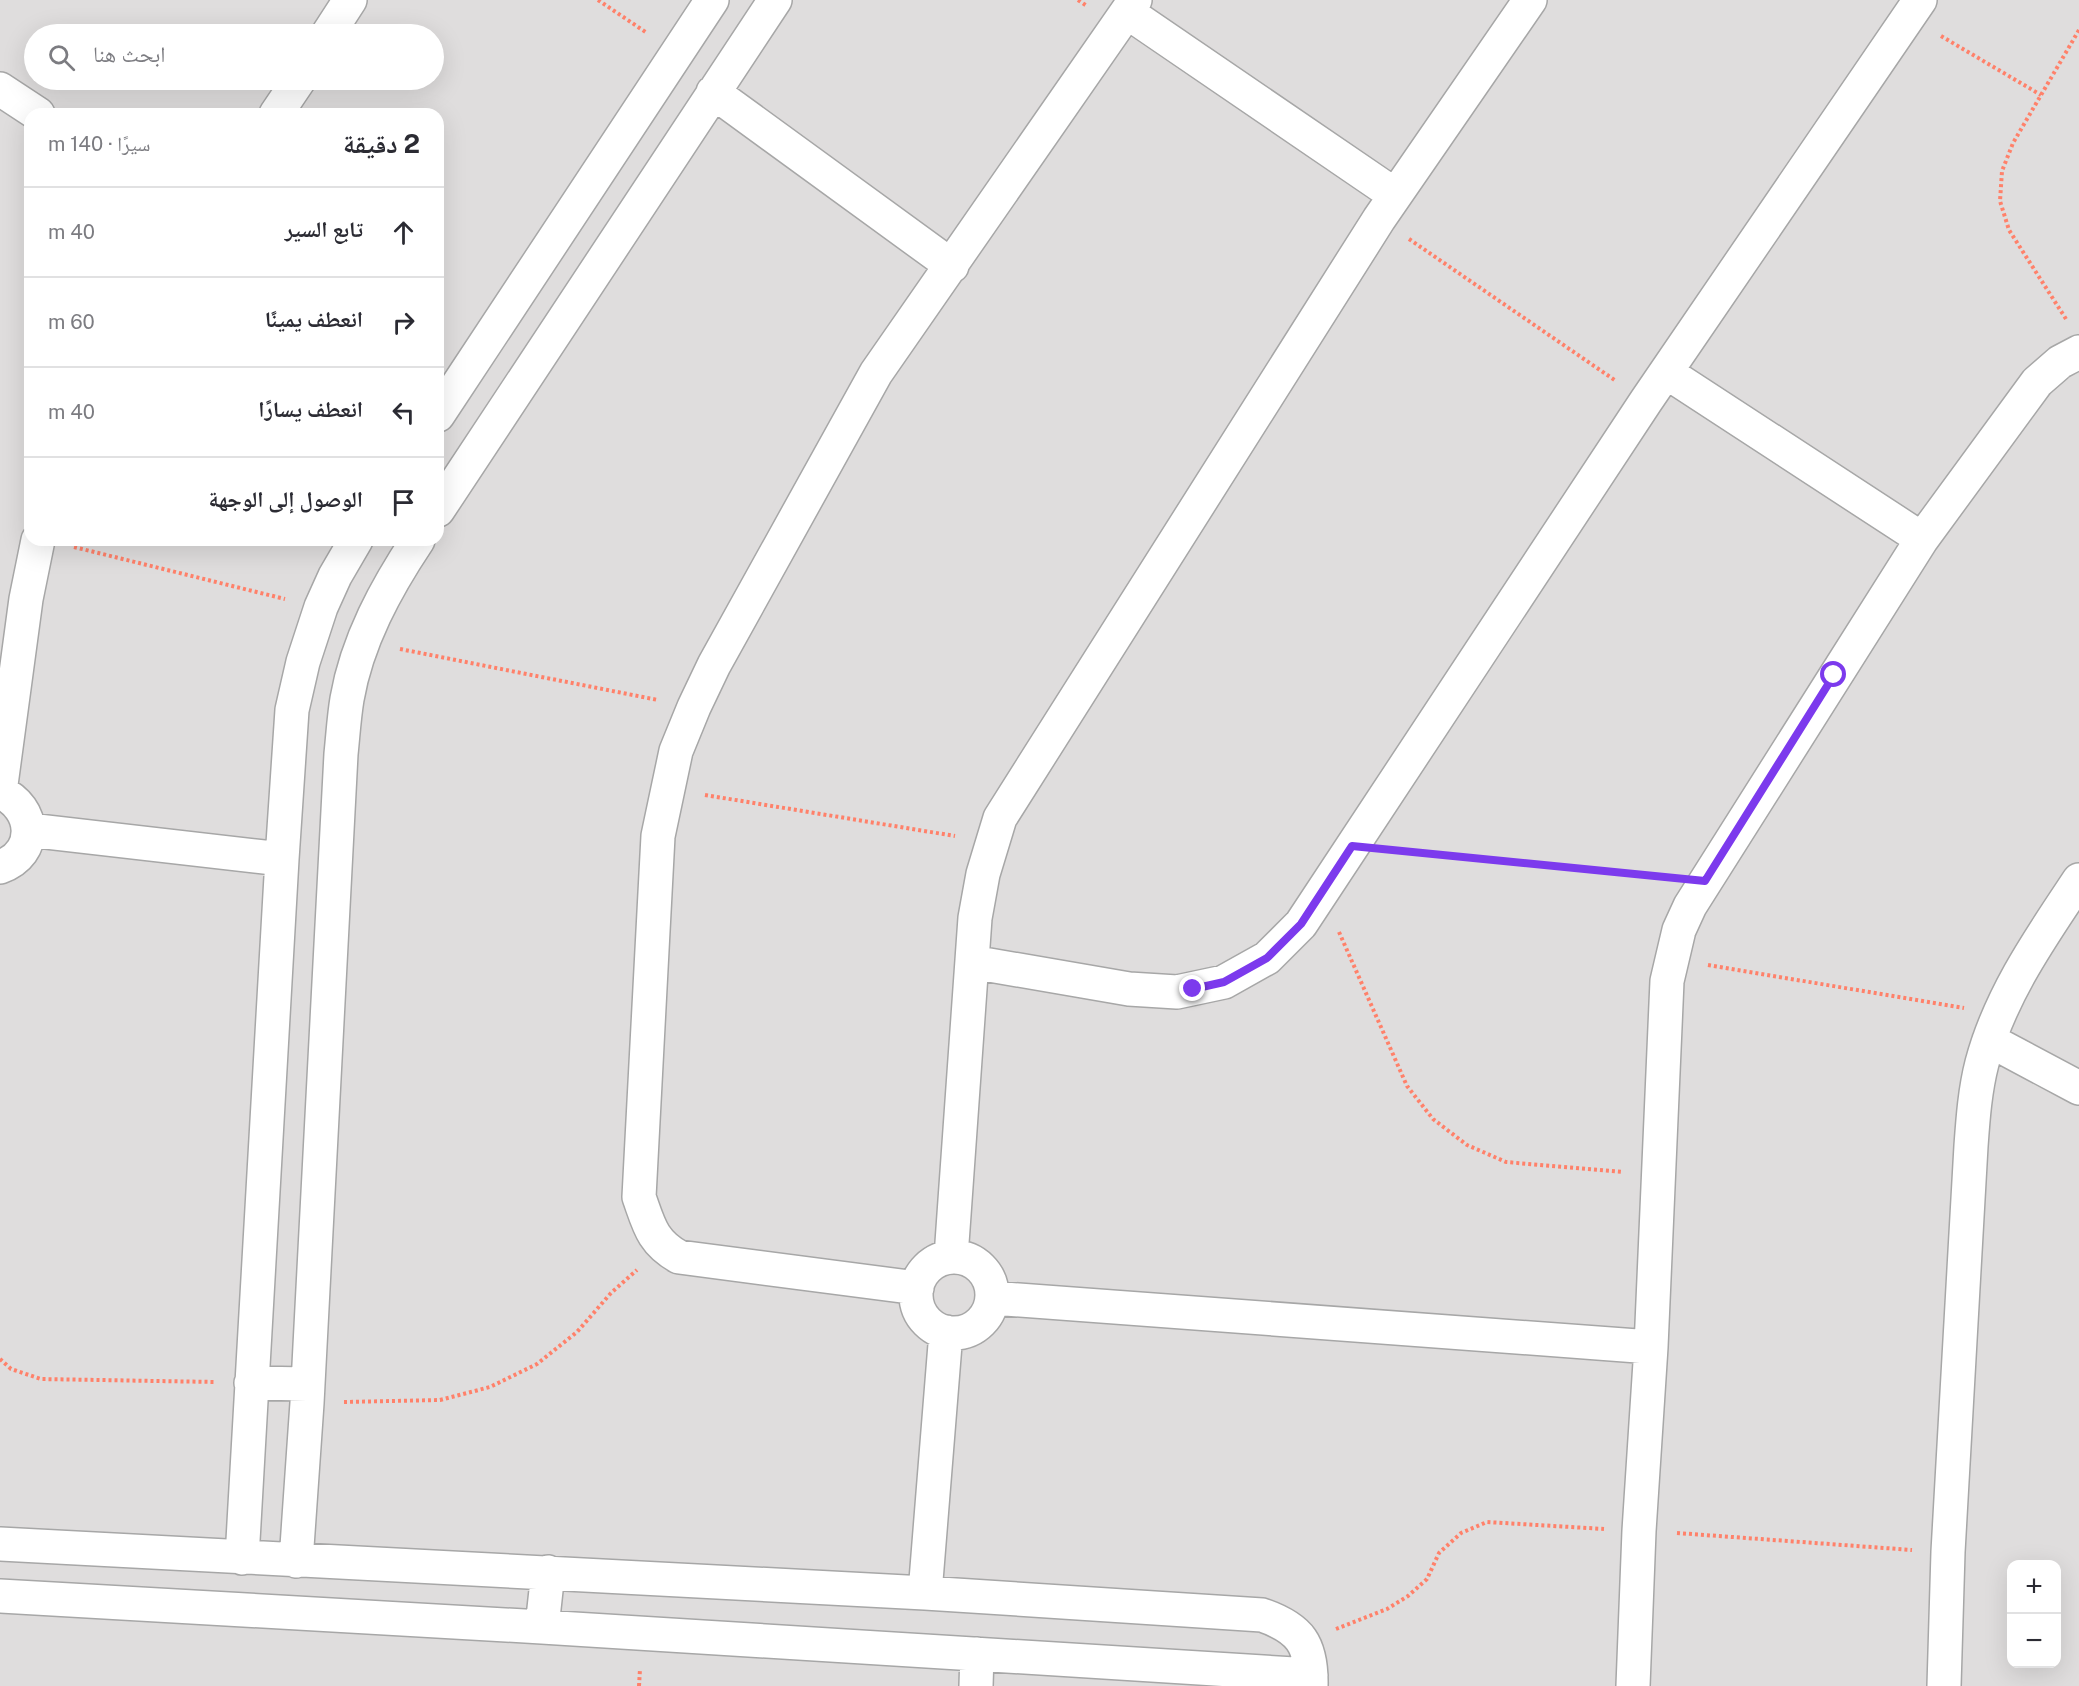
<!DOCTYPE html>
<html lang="ar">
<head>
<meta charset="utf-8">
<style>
  :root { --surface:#fff; --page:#f2f2f3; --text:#2b2b33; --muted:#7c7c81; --line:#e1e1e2 }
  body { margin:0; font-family:"Public Sans","Noto Naskh Arabic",sans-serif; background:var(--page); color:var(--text); direction:rtl }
  .controls { position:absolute; right:18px; bottom:18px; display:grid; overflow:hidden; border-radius:12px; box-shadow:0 6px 24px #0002 }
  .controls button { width:54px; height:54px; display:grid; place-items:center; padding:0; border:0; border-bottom:2px solid var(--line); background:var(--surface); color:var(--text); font:30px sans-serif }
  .stop { position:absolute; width:18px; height:18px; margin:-14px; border:4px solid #7c3aed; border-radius:50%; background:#fff }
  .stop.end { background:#7c3aed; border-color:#fff; box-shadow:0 2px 6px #0008 }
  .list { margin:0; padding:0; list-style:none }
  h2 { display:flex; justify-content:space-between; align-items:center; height:78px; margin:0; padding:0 24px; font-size:26px }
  h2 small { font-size:20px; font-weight:400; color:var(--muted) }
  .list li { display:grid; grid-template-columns:39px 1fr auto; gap:18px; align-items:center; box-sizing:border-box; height:90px; padding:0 24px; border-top:2px solid var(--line) }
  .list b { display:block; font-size:22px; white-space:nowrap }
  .list em { font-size:20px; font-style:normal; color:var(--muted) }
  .icon { flex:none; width:33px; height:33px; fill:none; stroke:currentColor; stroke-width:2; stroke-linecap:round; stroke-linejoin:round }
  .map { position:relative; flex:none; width:2079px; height:1686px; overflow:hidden; direction:ltr }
  .search { position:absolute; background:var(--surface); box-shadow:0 6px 24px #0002; left:24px; top:24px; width:420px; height:66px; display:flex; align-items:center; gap:15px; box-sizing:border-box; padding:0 21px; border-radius:33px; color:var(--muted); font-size:22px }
  .panel { position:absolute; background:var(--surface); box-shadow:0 6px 24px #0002; left:24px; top:108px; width:420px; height:438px; border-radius:18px; direction:rtl }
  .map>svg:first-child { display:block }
  .residential { fill:#dfdddd; fill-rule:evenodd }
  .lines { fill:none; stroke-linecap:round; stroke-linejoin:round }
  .street-casing { stroke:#a7a7a7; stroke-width:36 }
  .path { stroke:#ff816a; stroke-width:4; stroke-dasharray:3 3; stroke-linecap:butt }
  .street { stroke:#fff; stroke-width:33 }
  .route { stroke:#7c3aed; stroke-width:8 }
</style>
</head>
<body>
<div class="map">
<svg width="2079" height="1686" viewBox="0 0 2079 1686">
  <rect width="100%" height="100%" fill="#f2eee6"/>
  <path class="residential" d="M0,0H2079V1686H0ZM34,34H434V80H34ZM30,114H438V540H30ZM2012,1564H2056V1664H2012Z"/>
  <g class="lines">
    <g class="street-casing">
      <path id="street" d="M1127,12L1395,195
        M328,34L350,0
        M0,89L38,114
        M713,92L952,266
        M276,114L299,80
        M1666,372L1922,539
        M438,415L712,0
        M438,510L775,0
        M0,792L26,599L38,540
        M0,792C36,808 39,853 0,867
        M29,830L282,859
        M972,962L1129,989L1177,992L1224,982L1267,958L1301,924L1646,401L1920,0
        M1989,1040L2079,1088
        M951,1257L975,918L983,874L1000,818L1379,219L1530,0
        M916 1295a38 38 0 1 1 76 0a38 38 0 1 1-76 0Z
        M917,1288L679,1257C652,1242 649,1225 639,1197L658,836L676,751L694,707L714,665L876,373L1135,0
        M992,1298L1651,1347
        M251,1383L307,1384
        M0,1544L925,1593L1262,1615C1300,1628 1312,1644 1311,1686
        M242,1558L282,859L292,710L303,662L321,607L335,576L356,540
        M296,1561L307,1403L341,754C343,735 344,717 347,699C357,641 386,588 418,540
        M925,1593L946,1332
        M0,1596L542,1627L1311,1675
        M542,1627L548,1572
        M976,1686L977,1654
        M1633,1686L1639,1531L1651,1347L1667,981L1679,930L1690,906L1922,539L2037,382L2060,362L2079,352
        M1944,1686L1948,1552L1971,1146C1973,1118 1975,1090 1982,1063C2000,995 2041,937 2079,880"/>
    </g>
    <path class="path" d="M598,0L647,33
      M1078,0L1087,6
      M1941,36L2041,95
      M1409,239L1616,381
      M2066,319L2009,230L2000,201L2002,171L2013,143L2079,30
      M74,547L285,599
      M400,649L658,700
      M705,795L955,836
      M1394,851L1665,877
      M1339,932L1407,1086L1433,1119L1467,1145L1506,1162L1623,1172
      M1708,965L1964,1008
      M0,1359L11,1369L41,1379L215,1382
      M344,1402L440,1400L490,1387L537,1364L577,1332L611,1293L637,1270
      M1677,1533L1912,1550
      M1336,1629L1387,1609L1408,1596L1427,1579L1439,1553L1461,1533L1487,1522L1604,1529
      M639,1686L640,1669"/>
    <use href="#street" class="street"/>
  </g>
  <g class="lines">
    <path class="route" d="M1193,989L1224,982L1267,958L1301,924L1352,846L1705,881L1834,675"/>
  </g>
</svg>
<div class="controls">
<button>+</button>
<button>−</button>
</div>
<div class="stop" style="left:1834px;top:675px"></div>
<div class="stop end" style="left:1193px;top:989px"></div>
<div class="search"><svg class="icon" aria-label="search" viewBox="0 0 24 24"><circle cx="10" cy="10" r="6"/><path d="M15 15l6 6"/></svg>ابحث هنا</div>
<section class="panel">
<h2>2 دقيقة<small>سيرًا · 140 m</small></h2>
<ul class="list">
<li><svg class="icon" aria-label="ahead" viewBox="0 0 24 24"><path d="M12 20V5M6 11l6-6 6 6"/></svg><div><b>تابع السير</b></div><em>40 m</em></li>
<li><svg class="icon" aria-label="right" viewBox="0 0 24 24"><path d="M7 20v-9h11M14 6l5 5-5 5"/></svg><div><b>انعطف يمينًا</b></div><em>60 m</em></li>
<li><svg class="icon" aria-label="left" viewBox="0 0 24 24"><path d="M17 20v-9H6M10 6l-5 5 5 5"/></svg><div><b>انعطف يسارًا</b></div><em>40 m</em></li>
<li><svg class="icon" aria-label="arrive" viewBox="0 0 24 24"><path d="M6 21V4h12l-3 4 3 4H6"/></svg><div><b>الوصول إلى الوجهة</b></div></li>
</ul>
</section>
</div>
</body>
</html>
